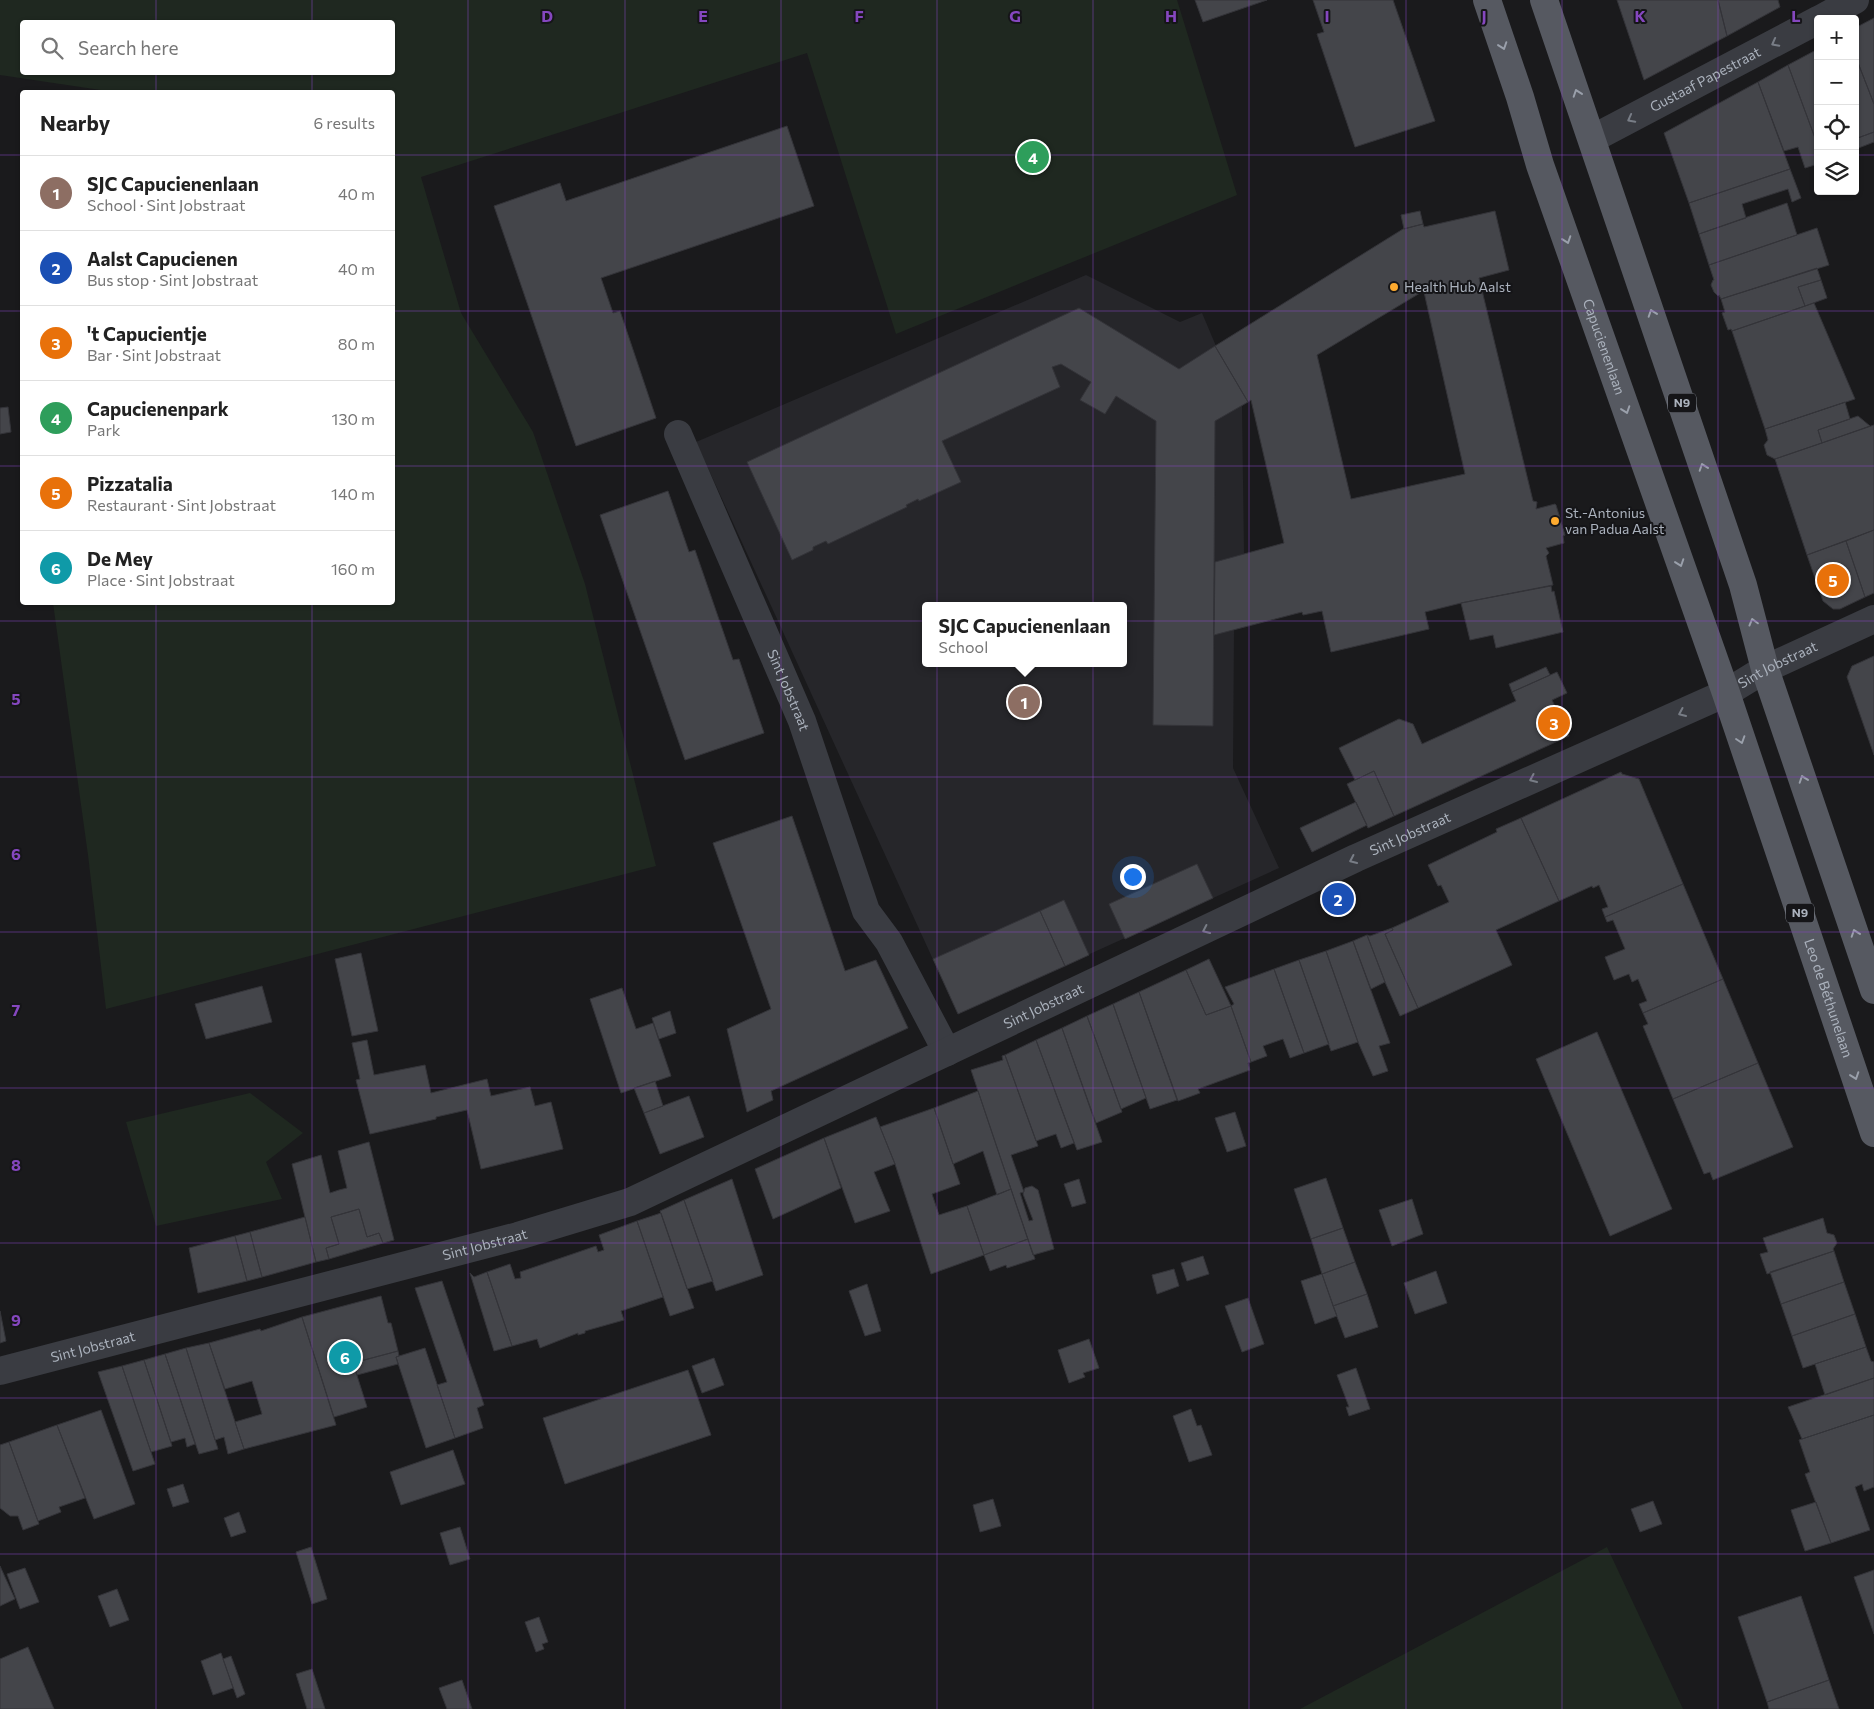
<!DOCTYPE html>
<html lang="en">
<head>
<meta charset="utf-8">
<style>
  :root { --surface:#fff; --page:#f6f6f6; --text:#222; --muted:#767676; --line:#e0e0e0; --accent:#db2777 }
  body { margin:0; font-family:Commissioner,sans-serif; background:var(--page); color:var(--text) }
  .controls { position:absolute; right:15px; top:15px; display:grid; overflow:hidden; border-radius:5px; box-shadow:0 1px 4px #0004 }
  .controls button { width:45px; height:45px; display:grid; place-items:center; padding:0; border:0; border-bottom:1px solid var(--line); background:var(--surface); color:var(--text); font:25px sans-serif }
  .you { position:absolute; left:1132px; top:876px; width:18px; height:18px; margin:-12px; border:4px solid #fff; border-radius:50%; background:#1a73e8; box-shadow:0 0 0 8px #1a73e833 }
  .badge { display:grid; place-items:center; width:32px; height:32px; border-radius:50%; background:var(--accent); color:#fff; font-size:16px; font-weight:700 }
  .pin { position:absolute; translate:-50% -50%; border:2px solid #fff; box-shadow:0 1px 5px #0006 }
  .popup { position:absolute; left:922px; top:602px; width:205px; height:65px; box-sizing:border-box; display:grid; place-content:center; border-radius:5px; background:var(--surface); filter:drop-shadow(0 1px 4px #0005); font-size:16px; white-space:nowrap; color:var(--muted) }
  .popup b { font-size:19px; color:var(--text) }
  .popup::after { content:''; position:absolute; left:50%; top:100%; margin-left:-10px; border:10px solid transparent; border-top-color:var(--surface) }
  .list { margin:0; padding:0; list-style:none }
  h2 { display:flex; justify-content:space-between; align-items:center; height:65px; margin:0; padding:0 20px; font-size:21px }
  h2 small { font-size:16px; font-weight:400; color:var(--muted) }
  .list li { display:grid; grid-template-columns:32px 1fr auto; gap:15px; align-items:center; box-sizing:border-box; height:75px; padding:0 20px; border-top:1px solid var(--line) }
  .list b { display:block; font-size:19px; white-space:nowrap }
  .list p { margin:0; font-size:16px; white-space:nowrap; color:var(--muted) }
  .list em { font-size:16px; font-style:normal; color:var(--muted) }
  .icon { flex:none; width:28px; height:28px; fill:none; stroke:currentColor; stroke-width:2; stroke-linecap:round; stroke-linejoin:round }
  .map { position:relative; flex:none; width:1874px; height:1709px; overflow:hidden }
  .search { position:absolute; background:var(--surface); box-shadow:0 1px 4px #0004; left:20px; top:20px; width:375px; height:55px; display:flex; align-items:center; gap:12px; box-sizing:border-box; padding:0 18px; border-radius:5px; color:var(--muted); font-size:19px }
  .panel { position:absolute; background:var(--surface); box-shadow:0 1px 4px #0004; left:20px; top:90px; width:375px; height:515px; border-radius:5px }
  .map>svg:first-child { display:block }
  .built { fill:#26262a; fill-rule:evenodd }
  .green { fill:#1f2820; fill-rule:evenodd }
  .building { fill:#44454a; stroke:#343439; fill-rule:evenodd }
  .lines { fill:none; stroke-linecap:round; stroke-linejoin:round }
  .minor { stroke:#3a3c42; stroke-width:28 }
  .tertiary { stroke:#3a3c42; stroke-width:28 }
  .primary { stroke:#565961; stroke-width:28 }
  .oneway { stroke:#787d86 }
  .oneway2 { stroke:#9aa0ab }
  .grid { fill:none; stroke:#8547bf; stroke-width:1; stroke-opacity:0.55 }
  .poi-dot { fill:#ffab2f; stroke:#151518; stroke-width:2 }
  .labels { text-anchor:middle; stroke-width:4; stroke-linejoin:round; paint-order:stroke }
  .shield { fill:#151518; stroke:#7e838c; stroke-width:1 }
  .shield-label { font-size:12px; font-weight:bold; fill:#abb2bd }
  .street-label { font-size:14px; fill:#abb2bd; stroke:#151518 }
  .poi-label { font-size:14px; fill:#abb2bd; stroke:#151518; text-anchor:start }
  .grid-label { font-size:16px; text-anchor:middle; font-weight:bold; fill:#8547bf; stroke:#151518; stroke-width:4; stroke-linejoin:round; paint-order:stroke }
</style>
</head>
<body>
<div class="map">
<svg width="1874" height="1709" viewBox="0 0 1874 1709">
  <rect width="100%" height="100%" fill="#1a1a1c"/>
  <path class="built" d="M1086,275L1180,322L1202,313L1216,346L1248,402L1242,406L1244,554L1215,562L1214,634L1234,630L1233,768L1279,868L958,1014L696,442ZM925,606H1123V663H925Z"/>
  <path class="green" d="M0,0H1177L1237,195L896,334L807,53L421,177L461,313L533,432L585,584L656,866L106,1009L88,855L53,603L392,602V92H114L0,75ZM392,22V72H22V22Z
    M250,1093L303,1133L266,1162L282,1199L156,1226L126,1122Z
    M1607,1547L1683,1709H1300Z"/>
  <path class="building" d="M1195,0H1267L1203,22Z
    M1313,0H1393L1435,121L1355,147L1317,34L1324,32Z
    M1617,0H1718L1727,36L1644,80Z
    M1718,0H1778L1780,7L1727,36Z
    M1874,18V104L1855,55V28Z
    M1818,49V146L1788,65Z
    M1855,55L1874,104V132L1855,139Z
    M1788,65L1818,146V164L1805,168L1798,147L1784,151L1758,82Z
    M1758,82L1790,169L1689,203L1664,133Z
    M787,126L814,206L601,278L613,313L620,311L656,418L576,446L494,206L560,183L566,201Z
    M1874,132V142L1856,149L1855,139Z
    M1790,169L1801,198L1792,202L1788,189L1742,204L1746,218L1699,234L1689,203Z
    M1787,203L1797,235L1709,265L1699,234Z
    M1420,211L1423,224L1404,229L1401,215Z
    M1495,211L1509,270L1479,278L1533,501L1537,502L1536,509L1555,504L1556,505L1565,535L1563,536L1564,543L1546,548L1549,553L1546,556L1553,585L1461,603L1425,612L1429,629L1331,652L1322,611L1303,615L1302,612L1214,635L1215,562L1284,543L1251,400L1248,402L1215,346L1403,229L1423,224L1424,227ZM1424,292L1465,474L1351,499L1317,355L1420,293Z
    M1817,228L1829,265L1721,299L1719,295L1718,296L1714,292L1711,285L1713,280H1714L1709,265Z
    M1817,268L1821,280L1798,287L1805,306L1732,331L1731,329L1728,330L1722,313L1725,312L1721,299Z
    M1821,280L1827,298L1805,306L1798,287Z
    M1814,303L1855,399L1765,429L1732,331Z
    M1079,308L1179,369L1215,346L1248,402L1215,421L1213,726L1153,725L1156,421L1116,396L1105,414L1080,400L1091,382L1061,364L1052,367L1060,387L942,441L961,482L919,501L918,499L906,505L907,507L828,544L826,541L813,547V550L792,560L747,462Z
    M1845,402L1850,419L1818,430L1822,443L1775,459L1767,455L1764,445L1768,440L1765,429Z
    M8,407L11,432L0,434V408Z
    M1858,416L1870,426L1822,443L1818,430Z
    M1874,425V530L1807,555L1775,459Z
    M668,491L689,552L695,550L733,660L739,659L764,733L685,760L600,515Z
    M1874,530V593L1865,597L1846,541Z
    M1846,541L1865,597L1840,609H1833L1823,601L1807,555Z
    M1551,586L1552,592L1554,591L1563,632L1496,648L1493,635L1470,640L1461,603Z
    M1874,656V755L1847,677L1852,666Z
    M1546,667L1550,675L1512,692L1509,684Z
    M1557,672L1567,693L1552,700L1569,736L1394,816L1374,771L1355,780L1339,748L1399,719L1413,724L1422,744L1516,701L1512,692Z
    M1374,771L1394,816L1368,828L1347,784Z
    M1621,772L1622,774L1639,779L1683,884L1605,917L1602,909L1608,907L1599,885L1593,888L1592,886L1559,901L1521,818Z
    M1356,802L1367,825L1312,852L1300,828Z
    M792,816L845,971L876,960L908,1028L771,1091L773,1100L747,1112L727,1029L771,1009L713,843Z
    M1521,818L1559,901L1496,930L1512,965L1418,1008L1385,934L1393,930L1392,928L1449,902L1441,885L1438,886L1428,865L1497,832L1496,829Z
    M1197,864L1213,898L1125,939L1109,904Z
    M1683,884L1723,979L1643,1013L1639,1004L1647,1001L1638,979L1632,982L1629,974L1614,980L1605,957L1625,949L1613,920L1607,922L1605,917Z
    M1064,900L1089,955L1065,966L1040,911Z
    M1040,911L1065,966L958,1014L933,959Z
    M1392,928L1393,930L1385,934L1418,1008L1400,1016L1385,982L1367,935L1370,936Z
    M1367,935L1385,982L1371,989L1353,941Z
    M1353,941L1390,1043L1379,1046L1388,1071L1373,1076L1358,1042L1326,951Z
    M1326,951L1358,1042L1331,1051L1299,960Z
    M361,953L378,1031L352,1036L335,959Z
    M1209,959L1231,1006L1206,1015L1186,970Z
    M1299,960L1329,1044L1304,1053L1274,969Z
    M1274,969L1304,1053L1290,1058L1283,1039L1263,1046L1267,1056L1251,1062L1231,1006L1234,1004L1225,987Z
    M1186,970L1206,1015L1231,1006L1251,1062L1248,1063L1250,1070L1198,1089L1200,1093L1178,1101L1139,992Z
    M1723,979L1758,1063L1673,1099L1643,1026L1648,1024L1643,1013Z
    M262,986L272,1022L206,1039L195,1004Z
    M622,988L636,1029L653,1023L671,1076L621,1093L590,999Z
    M1139,992L1177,1100L1150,1109L1113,1004Z
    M1113,1004L1146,1098L1121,1109L1087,1016Z
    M670,1011L676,1033L659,1039L652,1018Z
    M1087,1016L1122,1112L1096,1123L1062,1028Z
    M1062,1028L1102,1142L1077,1150L1036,1040Z
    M1597,1032L1672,1209L1610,1236L1536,1059Z
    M367,1040L374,1075L425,1065L431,1093L487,1079L491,1096L530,1087L535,1106L551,1102L563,1149L481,1169L467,1110L436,1117V1119L370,1134L356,1080L360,1079L352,1043Z
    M1036,1040L1074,1143L1061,1148L1056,1134L1036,1141L1005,1055Z
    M1005,1055L1038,1146L1011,1155L1024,1192L1020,1193L1029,1221L1033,1220L1023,1194L1025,1188L1032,1186L1038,1190L1054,1249L1033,1255L971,1070L1003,1060L1002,1056Z
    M1758,1063L1793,1147L1713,1180L1710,1172L1704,1174L1673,1099Z
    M655,1081L663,1106L644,1113L634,1088Z
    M978,1091L1011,1189L997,1195L983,1151L953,1164L934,1108Z
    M689,1096L704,1137L660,1154L644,1113Z
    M934,1108L960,1184L932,1194L939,1215L967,1206L984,1255L931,1274L895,1164L880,1127Z
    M1235,1112L1246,1146L1227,1152L1215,1118Z
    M876,1117L895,1164L874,1172L890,1211L855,1223L824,1138Z
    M824,1138L841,1188L773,1219L755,1169Z
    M369,1142L394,1240L383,1243L379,1233L367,1237L359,1209L349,1212L331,1217L339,1244L326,1248L329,1259L316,1262L292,1164L321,1155L330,1193L339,1190L347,1188L338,1151Z
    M1326,1178L1343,1228L1311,1239L1294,1189Z
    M732,1179L763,1275L716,1291L684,1200Z
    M1079,1179L1086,1203L1072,1207L1064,1184Z
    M1011,1189L1028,1239L984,1255L967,1206Z
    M1412,1199L1423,1234L1392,1246L1379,1210Z
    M684,1200L713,1281L687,1289L660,1211Z
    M359,1209L367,1237L379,1233L383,1243L329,1259L326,1248L339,1244L331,1217Z
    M661,1213L694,1308L670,1316L637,1221Z
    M305,1217L316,1262L262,1277L250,1232Z
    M1823,1218L1827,1233L1834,1235L1837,1243L1833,1249L1834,1251L1767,1274L1760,1254L1768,1252L1763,1238Z
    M637,1221L663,1297L621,1311L624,1320L585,1331V1333L578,1335V1333L540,1348L537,1339L512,1346L487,1272L510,1264L515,1279L521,1278L520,1272L596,1246L598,1252L604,1250L599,1235Z
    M1343,1228L1355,1262L1322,1274L1311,1239Z
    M250,1232L262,1277L247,1281L235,1236Z
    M235,1236L247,1281L198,1293L189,1248Z
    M1028,1239L1035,1259L1007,1268L1006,1265L990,1271L984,1255Z
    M1834,1251L1844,1282L1781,1304L1770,1272Z
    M1203,1256L1209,1274L1187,1281L1181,1263Z
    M1355,1262L1367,1294L1333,1306L1322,1274Z
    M1174,1269L1179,1286L1157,1294L1152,1275Z
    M1436,1271L1447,1303L1415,1314L1404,1283Z
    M487,1272L512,1346L494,1351L470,1273L474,1277Z
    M1322,1274L1337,1316L1315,1324L1301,1281Z
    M442,1281L484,1405L477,1408L483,1428L455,1438L437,1385L447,1382L415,1288Z
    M1844,1282L1855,1314L1792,1336L1781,1304Z
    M867,1284L881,1331L865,1336L849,1291Z
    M1367,1294L1378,1327L1345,1338L1333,1306Z
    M381,1296L388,1323H391L398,1351L353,1363L367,1407L334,1417L302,1317Z
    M1248,1298L1264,1344L1242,1352L1225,1306Z
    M0,1311L6,1341L0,1343Z
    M1855,1314L1866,1347L1803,1368L1792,1336Z
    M302,1317L336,1425L244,1449L235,1422L262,1414L252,1381L225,1389L209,1343L260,1329L261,1331Z
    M1089,1339L1099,1368L1083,1373L1085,1377L1069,1383L1058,1350Z
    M209,1343L244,1449L228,1454L224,1437L215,1440L186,1348Z
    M1866,1347L1871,1361L1874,1362V1378L1825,1395L1815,1364Z
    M186,1348L218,1449L199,1454L165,1354Z
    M425,1348L455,1438L426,1448L396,1357Z
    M398,1351L399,1356L396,1357L398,1364L357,1375L353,1363Z
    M165,1354L195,1444L187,1447L185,1438L171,1442L144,1360Z
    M714,1358L724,1385L702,1393L692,1366Z
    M144,1360L172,1446L151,1452L122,1366Z
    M122,1366L155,1464L133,1471L98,1372Z
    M1356,1368L1370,1409L1349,1416L1346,1407H1349L1337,1375Z
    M688,1370L711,1435L565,1484L543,1418Z
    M1874,1378V1415L1802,1439L1788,1407Z
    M1191,1409L1197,1426L1201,1425L1212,1455L1189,1462L1173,1416Z
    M101,1410L135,1504L94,1519L57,1425Z
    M1874,1415V1487L1864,1491L1862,1484L1855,1487L1870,1530L1831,1543L1805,1474L1810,1472L1799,1440Z
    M57,1425L85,1498L59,1507L61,1512L38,1521L9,1442Z
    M9,1442L39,1524L23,1530L18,1516H10L0,1508V1445Z
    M453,1450L465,1484L401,1505L390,1472Z
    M183,1484L189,1502L173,1507L167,1489Z
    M993,1499L1001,1526L980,1532L973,1505Z
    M1653,1501L1662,1524L1640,1532L1631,1509Z
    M1816,1502L1831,1543L1805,1551L1791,1510Z
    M239,1512L246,1532L231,1537L224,1518Z
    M460,1527L470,1559L450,1565L440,1533Z
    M311,1547L327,1599L312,1604L296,1552Z
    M0,1566L15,1599L0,1606Z
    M25,1568L39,1602L20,1609L7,1574Z
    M1874,1570V1634L1854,1577Z
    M117,1589L129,1620L110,1627L98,1596Z
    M1801,1596L1829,1680L1767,1702L1738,1617Z
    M539,1617L548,1642L542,1644L544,1649L536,1652L525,1622Z
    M28,1647L54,1709H0V1659Z
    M221,1653L233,1688L213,1695L201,1661Z
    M231,1656L245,1694L237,1698L223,1659Z
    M312,1669L325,1709H307L296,1674Z
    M462,1680L472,1709H447L439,1688Z
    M1829,1680L1839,1709H1769L1767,1702Z"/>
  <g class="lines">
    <g class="minor">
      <path d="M1820,19L1855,0"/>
      <path id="s1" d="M1592,139L1818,20"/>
      <path id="s2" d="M678,434L802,721L866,911L889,942L947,1052"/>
      <path id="s3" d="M1726,693L1765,669L1874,619"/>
    </g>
    <path class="tertiary" id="s4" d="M0,1371L518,1236L630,1202L1356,858L1726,693"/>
    <g class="primary">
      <path id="s5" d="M1487,0L1520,97L1540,165L1726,693L1874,1133"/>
      <path d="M1544,0L1743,585L1765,669L1874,990"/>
    </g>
  </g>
  <defs><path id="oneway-chevron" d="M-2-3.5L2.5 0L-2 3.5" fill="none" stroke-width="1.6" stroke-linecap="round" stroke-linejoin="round" transform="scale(1.25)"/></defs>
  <g class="oneway">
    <use href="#oneway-chevron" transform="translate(1775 43) rotate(152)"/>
    <use href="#oneway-chevron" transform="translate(1631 119) rotate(152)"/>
    <use href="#oneway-chevron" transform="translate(1682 713) rotate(156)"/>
    <use href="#oneway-chevron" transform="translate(1533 779) rotate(156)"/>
    <use href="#oneway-chevron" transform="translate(1353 860) rotate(155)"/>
    <use href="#oneway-chevron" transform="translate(1206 930) rotate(155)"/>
  </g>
  <g class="oneway2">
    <use href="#oneway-chevron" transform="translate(1503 46) rotate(71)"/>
    <use href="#oneway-chevron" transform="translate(1577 93) rotate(-109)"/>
    <use href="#oneway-chevron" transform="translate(1567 240) rotate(71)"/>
    <use href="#oneway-chevron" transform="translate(1652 313) rotate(-109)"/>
    <use href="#oneway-chevron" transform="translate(1626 410) rotate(71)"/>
    <use href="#oneway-chevron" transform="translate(1703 467) rotate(-109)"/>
    <use href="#oneway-chevron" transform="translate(1680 563) rotate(71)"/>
    <use href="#oneway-chevron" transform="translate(1753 622) rotate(-105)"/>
    <use href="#oneway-chevron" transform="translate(1741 740) rotate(72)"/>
    <use href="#oneway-chevron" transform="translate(1803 779) rotate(-109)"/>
    <use href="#oneway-chevron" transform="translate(1855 933) rotate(-109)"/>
    <use href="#oneway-chevron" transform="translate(1855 1076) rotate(71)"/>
  </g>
  <path class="grid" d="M156,0V22M312,0V22M468,0V1709M625,0V1709M781,0V1709M937,0V1709M1093,0V1709M1249,0V1709M1406,0V1709M1562,0V1709M1718,0V1709M156,72V92M312,72V92M0,155H22M392,155H1818M1855,155H1874M0,311H22M392,311H1874M0,466H22M392,466H1874M156,602V1709M312,602V1709M0,621H1874M0,777H1874M0,932H1874M0,1088H1874M0,1243H1874M0,1398H1874M0,1554H1874"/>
  <g class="poi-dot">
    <circle cx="1394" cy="287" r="5"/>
    <circle cx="1555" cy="521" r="5"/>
  </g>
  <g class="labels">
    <g class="shield">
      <rect x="1668" y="393.5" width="28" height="19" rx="4"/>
      <rect x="1786" y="903.5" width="28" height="19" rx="4"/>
    </g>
    <g class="shield-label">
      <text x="1682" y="407">N9</text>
      <text x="1800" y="917">N9</text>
    </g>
    <g class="street-label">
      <text dy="5" stroke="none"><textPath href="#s1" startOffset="128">Gustaaf Papestraat</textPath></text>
      <text dy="5" stroke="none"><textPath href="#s5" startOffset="366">Capucienenlaan</textPath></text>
      <text dy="5" stroke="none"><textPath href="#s3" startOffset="59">Sint Jobstraat</textPath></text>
      <text dy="5" stroke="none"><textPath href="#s2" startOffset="279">Sint Jobstraat</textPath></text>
      <text dy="5" stroke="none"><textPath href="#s4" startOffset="1515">Sint Jobstraat</textPath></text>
      <text dy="5" stroke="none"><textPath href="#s5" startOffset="1055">Leo de Béthunelaan</textPath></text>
      <text dy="5" stroke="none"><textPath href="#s4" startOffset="1110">Sint Jobstraat</textPath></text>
      <text dy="5" stroke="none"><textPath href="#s4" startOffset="501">Sint Jobstraat</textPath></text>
      <text dy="5" stroke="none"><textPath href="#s4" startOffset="96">Sint Jobstraat</textPath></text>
    </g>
    <g class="poi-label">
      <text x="1404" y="292">Health Hub Aalst</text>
      <text x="1565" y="518">St.-Antonius<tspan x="1565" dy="16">van Padua Aalst</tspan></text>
    </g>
  </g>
  <g class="grid-label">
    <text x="547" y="22">D</text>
    <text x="703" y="22">E</text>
    <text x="859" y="22">F</text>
    <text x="1015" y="22">G</text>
    <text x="1171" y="22">H</text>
    <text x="1327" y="22">I</text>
    <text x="1484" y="22">J</text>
    <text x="1640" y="22">K</text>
    <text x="1796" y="22">L</text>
    <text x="16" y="705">5</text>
    <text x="16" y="860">6</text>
    <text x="16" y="1016">7</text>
    <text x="16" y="1171">8</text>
    <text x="16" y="1326">9</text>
  </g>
</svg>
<div class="controls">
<button>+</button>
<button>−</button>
<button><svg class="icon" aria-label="locate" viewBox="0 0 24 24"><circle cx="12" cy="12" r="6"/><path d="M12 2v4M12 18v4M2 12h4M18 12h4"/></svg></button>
<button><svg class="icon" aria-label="layers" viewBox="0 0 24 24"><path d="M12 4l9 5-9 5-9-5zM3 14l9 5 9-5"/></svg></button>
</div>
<div class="you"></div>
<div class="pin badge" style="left:1024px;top:702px;background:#8d6e63">1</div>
<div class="popup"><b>SJC Capucienenlaan</b>School</div>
<div class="pin badge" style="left:1338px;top:899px;background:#1a4fb4">2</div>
<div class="pin badge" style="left:1554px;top:723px;background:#e8710a">3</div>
<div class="pin badge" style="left:1033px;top:157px;background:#2e9e5b">4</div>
<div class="pin badge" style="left:1833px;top:580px;background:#e8710a">5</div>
<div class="pin badge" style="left:345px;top:1357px;background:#0f9aa8">6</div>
<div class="search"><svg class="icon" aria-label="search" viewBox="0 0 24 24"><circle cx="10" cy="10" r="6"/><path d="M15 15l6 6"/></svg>Search here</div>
<section class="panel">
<h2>Nearby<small>6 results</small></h2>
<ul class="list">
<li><span class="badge" style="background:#8d6e63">1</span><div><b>SJC Capucienenlaan</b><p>School · Sint Jobstraat</p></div><em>40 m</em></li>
<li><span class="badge" style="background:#1a4fb4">2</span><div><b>Aalst Capucienen</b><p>Bus stop · Sint Jobstraat</p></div><em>40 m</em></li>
<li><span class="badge" style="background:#e8710a">3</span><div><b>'t Capucientje</b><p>Bar · Sint Jobstraat</p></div><em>80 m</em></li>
<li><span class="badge" style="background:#2e9e5b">4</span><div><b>Capucienenpark</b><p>Park</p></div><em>130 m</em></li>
<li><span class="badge" style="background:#e8710a">5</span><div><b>Pizzatalia</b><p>Restaurant · Sint Jobstraat</p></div><em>140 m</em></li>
<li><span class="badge" style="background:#0f9aa8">6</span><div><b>De Mey</b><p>Place · Sint Jobstraat</p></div><em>160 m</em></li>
</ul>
</section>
</div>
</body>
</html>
